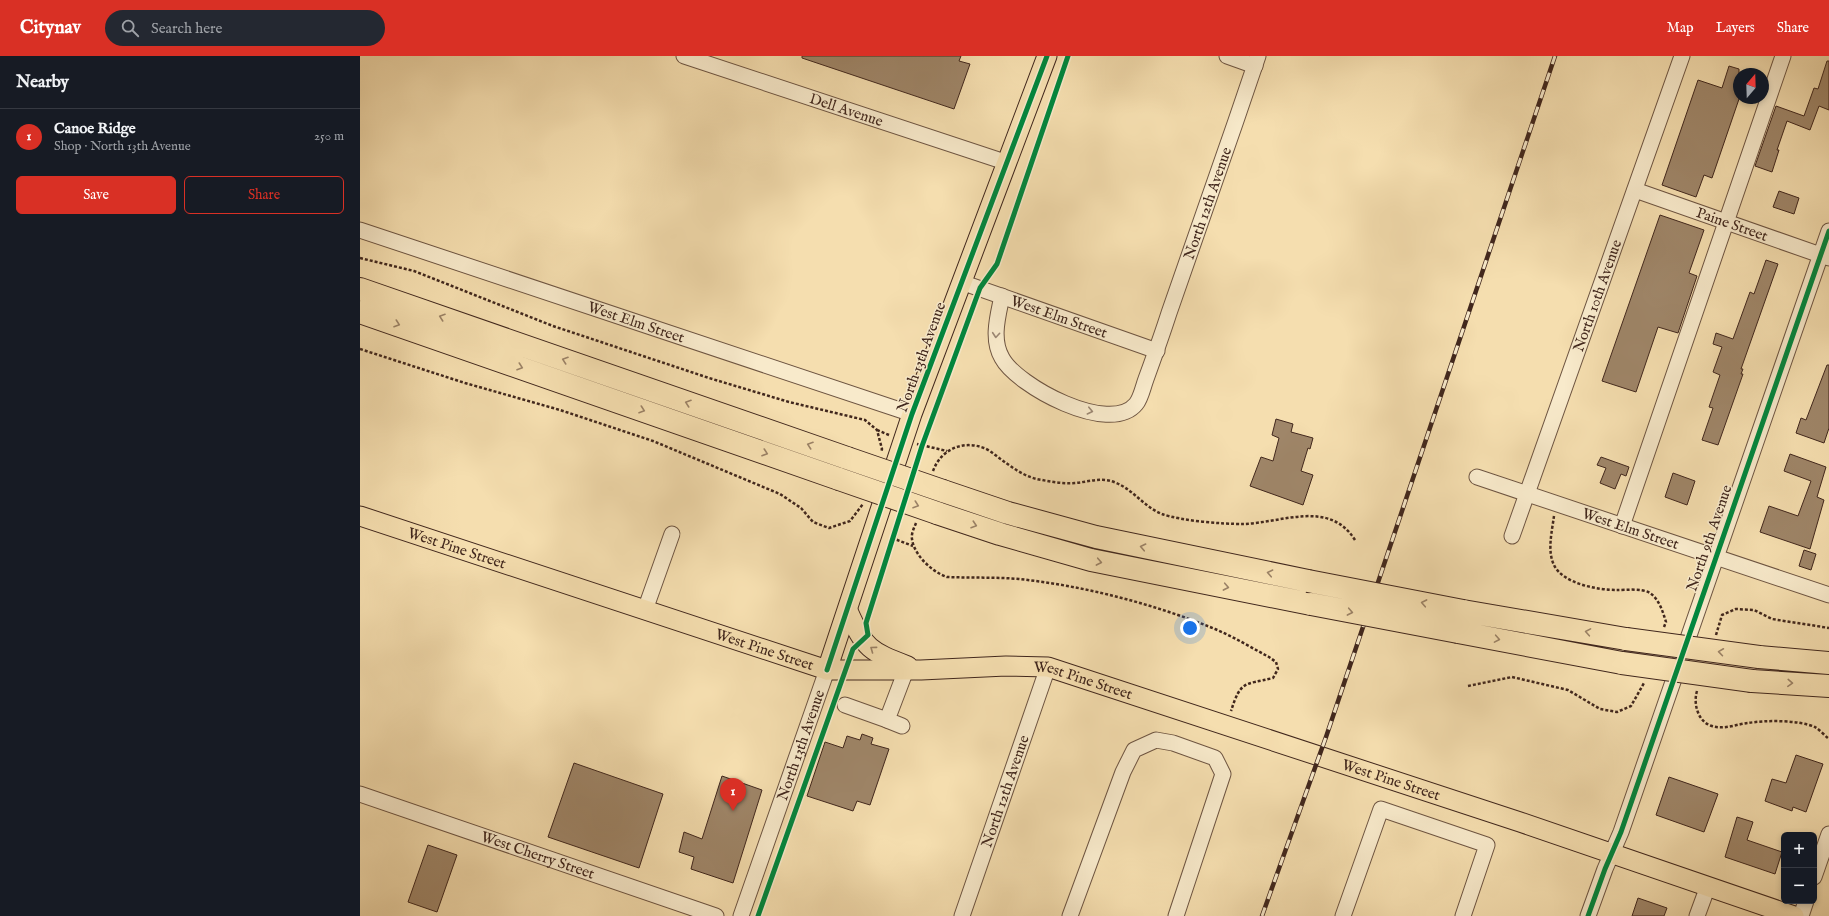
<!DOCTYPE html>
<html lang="en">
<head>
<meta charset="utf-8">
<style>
  :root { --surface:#171b24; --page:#242831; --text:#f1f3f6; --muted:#9ea1a6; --line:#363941; --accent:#d93025 }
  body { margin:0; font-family:"IM FELL English",serif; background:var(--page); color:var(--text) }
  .controls { position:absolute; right:12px; bottom:12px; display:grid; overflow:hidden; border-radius:6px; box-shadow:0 2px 6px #0003 }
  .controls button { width:36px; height:36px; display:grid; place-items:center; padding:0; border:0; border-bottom:1px solid var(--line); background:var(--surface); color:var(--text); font:20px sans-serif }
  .compass { position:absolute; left:1373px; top:12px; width:36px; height:36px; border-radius:50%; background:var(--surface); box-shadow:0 2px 6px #0003; rotate:19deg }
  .you { position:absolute; left:830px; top:572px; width:14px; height:14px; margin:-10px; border:3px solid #fff; border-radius:50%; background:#1a73e8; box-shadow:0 0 0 6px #1a73e833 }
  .badge { display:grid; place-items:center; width:26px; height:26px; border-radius:50%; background:var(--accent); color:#fff; font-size:13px; font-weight:700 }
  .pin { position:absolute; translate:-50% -33px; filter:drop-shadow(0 1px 2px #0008) }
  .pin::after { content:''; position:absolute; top:21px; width:14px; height:12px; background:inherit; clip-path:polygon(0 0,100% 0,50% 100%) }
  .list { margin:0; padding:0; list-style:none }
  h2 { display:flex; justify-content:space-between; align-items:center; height:52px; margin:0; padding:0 16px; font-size:17px }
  h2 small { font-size:13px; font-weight:400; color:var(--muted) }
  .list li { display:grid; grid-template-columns:26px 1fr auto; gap:12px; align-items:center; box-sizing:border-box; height:56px; padding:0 16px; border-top:1px solid var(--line) }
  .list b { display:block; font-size:15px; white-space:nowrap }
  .list p { margin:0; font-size:13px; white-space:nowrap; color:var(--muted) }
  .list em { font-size:13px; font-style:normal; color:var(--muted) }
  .actions { display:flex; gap:8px; padding:12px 16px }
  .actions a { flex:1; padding:9px 0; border:1px solid var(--accent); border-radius:6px; text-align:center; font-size:14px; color:var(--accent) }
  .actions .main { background:var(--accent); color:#fff }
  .icon { flex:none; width:22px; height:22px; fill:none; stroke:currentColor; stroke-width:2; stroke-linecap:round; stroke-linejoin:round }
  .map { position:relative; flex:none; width:1469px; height:860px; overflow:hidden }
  header { display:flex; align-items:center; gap:24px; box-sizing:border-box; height:56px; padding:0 20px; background:var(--accent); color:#fff }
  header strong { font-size:19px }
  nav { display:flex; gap:22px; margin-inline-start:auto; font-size:14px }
  .search { width:280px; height:36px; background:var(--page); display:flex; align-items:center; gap:10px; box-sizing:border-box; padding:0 14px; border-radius:22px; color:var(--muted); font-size:15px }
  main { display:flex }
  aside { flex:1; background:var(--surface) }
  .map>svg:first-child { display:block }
  .building { fill:#9f8669; stroke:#41271d }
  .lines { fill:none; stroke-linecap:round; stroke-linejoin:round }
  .minor-casing { stroke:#6e5542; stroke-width:17 }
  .major-casing { stroke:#41271d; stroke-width:21 }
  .highway-casing { stroke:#41271d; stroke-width:24 }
  .path { stroke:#41271d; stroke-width:2.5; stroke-dasharray:3 2; stroke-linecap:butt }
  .minor { stroke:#f8eacb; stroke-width:15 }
  .major { stroke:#f5deaf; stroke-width:19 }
  .highway { stroke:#f5deaf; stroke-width:22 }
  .rail-casing { stroke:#41271d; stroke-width:4.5 }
  .rail { stroke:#f8eacb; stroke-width:3; stroke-dasharray:9; stroke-linecap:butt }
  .highway-bridge-casing { stroke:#41271d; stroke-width:24; stroke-linecap:butt }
  .highway-bridge { stroke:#f5deaf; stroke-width:22 }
  .cycleway-casing { stroke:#f8eacb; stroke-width:8 }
  .cycleway { stroke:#00873e; stroke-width:5 }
  .oneway { stroke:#9b8266 }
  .oneway2 { stroke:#9c8874 }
  .labels { text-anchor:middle; stroke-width:3; stroke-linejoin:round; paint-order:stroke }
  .street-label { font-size:15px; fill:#41271d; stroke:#f8eacb }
</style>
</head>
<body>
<header>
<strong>Citynav</strong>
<div class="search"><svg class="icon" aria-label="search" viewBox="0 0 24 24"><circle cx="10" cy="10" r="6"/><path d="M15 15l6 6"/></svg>Search here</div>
<nav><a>Map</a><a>Layers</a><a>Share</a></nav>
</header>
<main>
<aside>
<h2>Nearby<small></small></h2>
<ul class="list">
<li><span class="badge">1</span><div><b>Canoe Ridge</b><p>Shop · North 13th Avenue</p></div><em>250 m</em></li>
</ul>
<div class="actions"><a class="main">Save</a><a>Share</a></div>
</aside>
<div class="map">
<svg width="1469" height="860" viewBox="0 0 1469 860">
  <rect width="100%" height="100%" fill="#f5deaf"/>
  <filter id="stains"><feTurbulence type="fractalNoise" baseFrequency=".005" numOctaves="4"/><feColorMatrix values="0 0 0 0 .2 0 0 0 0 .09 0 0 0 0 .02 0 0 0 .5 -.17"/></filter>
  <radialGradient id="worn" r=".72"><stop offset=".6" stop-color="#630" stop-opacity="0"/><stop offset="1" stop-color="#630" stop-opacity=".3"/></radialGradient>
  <path class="building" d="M442,0H601L599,5L610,8L594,53L442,2Z
    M1467,5H1469V54L1459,50L1450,74L1427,65L1417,94H1419L1412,116L1395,110L1416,50L1444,60L1454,32L1458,33Z
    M1369,10L1379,13V43L1352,122L1344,119L1336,141L1302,129L1338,24L1362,32Z
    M1419,135L1439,142L1434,158L1413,151Z
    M1300,159L1344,174L1329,217L1337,220L1318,277L1298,271L1276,336L1242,325Z
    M1406,204L1418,208L1381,313H1383L1381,318H1383L1358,389L1342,384L1353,352L1349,351L1360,319L1353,316L1362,291L1353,288L1356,277L1373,283L1390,236L1394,238Z
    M1467,309H1469V372L1464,387L1436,377L1441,362L1446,364Z
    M916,363L933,368L931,376L953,382L950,393L948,392L941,415L953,419L943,449L890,430L901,401L913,405L919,382L912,379Z
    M1430,398L1466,411L1457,441L1464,444L1450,493L1400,476L1409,450L1438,460L1451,425L1424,415Z
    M1241,401L1269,411L1266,420L1261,418L1255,433L1240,427L1246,412L1237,409Z
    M1313,417L1335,425L1327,449L1305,441Z
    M1444,494L1456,498L1451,514L1439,510Z
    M502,678L513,682L511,688L529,693L510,749L497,745L493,755L447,740L465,686L483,692L487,680L500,684Z
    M1436,699L1463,708L1446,756L1433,751L1432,755L1405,745L1412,723L1426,727Z
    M214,707L303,738L279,812L188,781Z
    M362,720L402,734L373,827L331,813L334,801L319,796L324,776L342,783Z
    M1309,721L1358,738L1344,776L1296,759Z
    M1377,761L1393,766L1387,784L1422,796L1415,818L1365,801Z
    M68,789L97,799L77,856L48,846Z
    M1278,842L1307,852L1304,860H1272Z"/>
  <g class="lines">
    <g class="minor-casing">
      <g id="minor">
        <path id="s1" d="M324,0L648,107"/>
        <path d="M867,0L895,10"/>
        <path id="s2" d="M1275,134L1469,202"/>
        <path id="s3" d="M0,174L552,358"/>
        <path id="s4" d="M601,226L797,295"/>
        <path id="s5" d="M642,240C638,260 631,283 642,302C657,330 750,380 776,348C781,342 783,331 786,323C794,301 802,279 809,257C839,172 869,86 898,0"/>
        <path id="s6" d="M1117,421L1469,539"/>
        <path d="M1262,470L1423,0"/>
        <path id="s7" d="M1152,480L1322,0"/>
        <path d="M285,554L312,478"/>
        <path d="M485,649L527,664"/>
        <path d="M542,670L527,664L546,614"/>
        <path id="s8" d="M0,738L356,860"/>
        <path d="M1454,821L1469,778"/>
        <path id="s9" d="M381,860L467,614"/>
        <path id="s10" d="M602,860L688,611"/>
        <path d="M710,860L763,716L774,694L796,684L813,687L855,702L863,718L816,860"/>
        <path d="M983,860L1021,753L1127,789L1103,860"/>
        <path d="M1228,860L1245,813L1261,776L1469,175"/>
        <path d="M1337,860L1348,830"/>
        <path d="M1441,860L1446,845"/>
      </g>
    </g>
    <g class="major-casing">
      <g id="major">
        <path id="s11" d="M0,460L467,614H561L646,610L688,611L1160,766L1434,860"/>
        <path d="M488,555C505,593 509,595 548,610"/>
        <path d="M467,614L552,358L687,0"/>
      </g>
    </g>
    <g class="highway-casing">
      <path id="highway" d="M0,233L487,402
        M0,256L479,423
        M583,435L648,457L736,481L948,525
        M577,457L640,478L731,504L951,548
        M1103,555L1266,583
        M1098,576L1262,607
        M1399,601L1469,607
        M1392,625L1469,630"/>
    </g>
    <path class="path" d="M0,202L54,215L193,270L349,322L429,346L505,364L517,374L522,393L521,396
      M0,293L105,327L200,354L293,385L420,438L441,452L453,466L469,472L490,465L503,448
      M517,374L529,379
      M557,388L587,395
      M573,415C581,393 603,384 624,392C630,394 636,400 642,404C654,413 667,422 682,424C693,426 704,428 715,427C728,426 741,421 754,426C773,433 784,451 802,458C822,465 862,468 883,468C922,467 969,443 995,484
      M1194,460C1192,475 1187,495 1194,509C1203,528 1238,534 1257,534C1266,534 1282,532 1290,537C1299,543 1303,556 1306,566L1304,571
      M556,467C554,472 551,478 552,483C554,499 572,516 587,521C611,522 635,521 659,523C725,530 794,548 855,573C874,581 892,592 909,601L916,606L918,613L913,622C884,629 881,624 871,655
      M532,482L553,490
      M1356,579L1362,559L1376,553L1394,554L1412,563L1469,572
      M1108,630L1152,621L1208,634L1240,653L1257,656L1271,650L1284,627
      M1337,635C1333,648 1338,666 1352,670C1364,674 1377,668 1388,667C1406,664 1439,664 1455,671C1460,674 1465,680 1469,683"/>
    <use href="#minor" class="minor"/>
    <use href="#major" class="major"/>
    <use href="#highway" class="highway"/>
    <g class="rail-casing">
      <path id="rail" d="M902,860L966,681L1195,0"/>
    </g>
    <use href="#rail" class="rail"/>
    <g class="highway-bridge-casing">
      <path id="highway-bridge" d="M487,402L583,435
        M479,423L577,457
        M948,525L1103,555
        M951,548L1098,576
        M1266,583L1399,601
        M1262,607L1392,625"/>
    </g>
    <use href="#highway-bridge" class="highway-bridge"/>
    <g class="cycleway-casing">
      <path id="cycleway" d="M467,614L552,358L687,0
        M398,860L493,593L508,579L506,567L562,390L620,232L637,208L708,0
        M1228,860L1245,813L1261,776L1469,175"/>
    </g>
    <use href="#cycleway" class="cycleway"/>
  </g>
  <defs><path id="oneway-chevron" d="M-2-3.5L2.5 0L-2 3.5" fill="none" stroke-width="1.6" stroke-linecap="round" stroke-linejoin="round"/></defs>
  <g class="oneway">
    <use href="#oneway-chevron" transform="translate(82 261) rotate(-161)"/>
    <use href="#oneway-chevron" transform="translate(37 268) rotate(19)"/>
    <use href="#oneway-chevron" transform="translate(205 304) rotate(-161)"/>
    <use href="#oneway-chevron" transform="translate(160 311) rotate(19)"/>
    <use href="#oneway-chevron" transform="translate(328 347) rotate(-161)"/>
    <use href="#oneway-chevron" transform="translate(282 354) rotate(19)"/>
    <use href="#oneway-chevron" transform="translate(450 389) rotate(-161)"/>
    <use href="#oneway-chevron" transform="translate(405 397) rotate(19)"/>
    <use href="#oneway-chevron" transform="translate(556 449) rotate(19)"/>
    <use href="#oneway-chevron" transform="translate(614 469) rotate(18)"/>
    <use href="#oneway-chevron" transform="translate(783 491) rotate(-168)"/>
    <use href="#oneway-chevron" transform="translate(739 506) rotate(11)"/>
    <use href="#oneway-chevron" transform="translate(910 517) rotate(-168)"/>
    <use href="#oneway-chevron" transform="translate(866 531) rotate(11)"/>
    <use href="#oneway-chevron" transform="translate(1064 547) rotate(-169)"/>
    <use href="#oneway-chevron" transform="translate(990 556) rotate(11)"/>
    <use href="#oneway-chevron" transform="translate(1228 576) rotate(-170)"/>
    <use href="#oneway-chevron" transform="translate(1137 583) rotate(10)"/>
    <use href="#oneway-chevron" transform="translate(513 593) rotate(-144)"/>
    <use href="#oneway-chevron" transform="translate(1361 596) rotate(-172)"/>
    <use href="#oneway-chevron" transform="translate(1430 627) rotate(3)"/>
  </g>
  <g class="oneway2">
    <use href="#oneway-chevron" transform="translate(636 279) rotate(95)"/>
    <use href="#oneway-chevron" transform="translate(730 355) rotate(13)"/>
  </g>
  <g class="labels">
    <g class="street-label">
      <text dy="5" stroke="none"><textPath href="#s1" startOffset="171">Dell Avenue</textPath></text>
      <text dy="5" stroke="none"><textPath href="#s5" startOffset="431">North 12th Avenue</textPath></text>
      <text dy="5" stroke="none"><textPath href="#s2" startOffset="103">Paine Street</textPath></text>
      <text dy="5" stroke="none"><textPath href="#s7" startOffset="255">North 10th Avenue</textPath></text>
      <text dy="5" stroke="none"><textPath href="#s4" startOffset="104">West Elm Street</textPath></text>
      <text dy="5" stroke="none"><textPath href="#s3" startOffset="291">West Elm Street</textPath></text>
      <text transform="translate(561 301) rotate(-70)" y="5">North 13th Avenue</text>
      <text dy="5" stroke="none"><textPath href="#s6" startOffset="162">West Elm Street</textPath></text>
      <text transform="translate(1349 482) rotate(-71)" y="5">North 9th Avenue</text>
      <text dy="5" stroke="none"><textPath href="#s11" startOffset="102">West Pine Street</textPath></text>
      <text dy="5" stroke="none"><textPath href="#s11" startOffset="426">West Pine Street</textPath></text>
      <text dy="5" stroke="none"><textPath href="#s11" startOffset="750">West Pine Street</textPath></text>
      <text dy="5" stroke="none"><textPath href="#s9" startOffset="181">North 13th Avenue</textPath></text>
      <text dy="5" stroke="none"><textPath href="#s11" startOffset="1074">West Pine Street</textPath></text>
      <text dy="5" stroke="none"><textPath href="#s10" startOffset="132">North 12th Avenue</textPath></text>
      <text dy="5" stroke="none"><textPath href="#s8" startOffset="188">West Cherry Street</textPath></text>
    </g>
  </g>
  <rect width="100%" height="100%" filter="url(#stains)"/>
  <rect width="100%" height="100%" fill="url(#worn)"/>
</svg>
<div class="controls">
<button>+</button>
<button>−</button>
</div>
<svg class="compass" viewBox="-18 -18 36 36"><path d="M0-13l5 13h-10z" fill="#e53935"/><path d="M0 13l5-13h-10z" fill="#9ea1a6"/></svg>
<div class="you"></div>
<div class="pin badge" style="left:373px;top:755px">1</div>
</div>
</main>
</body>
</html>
